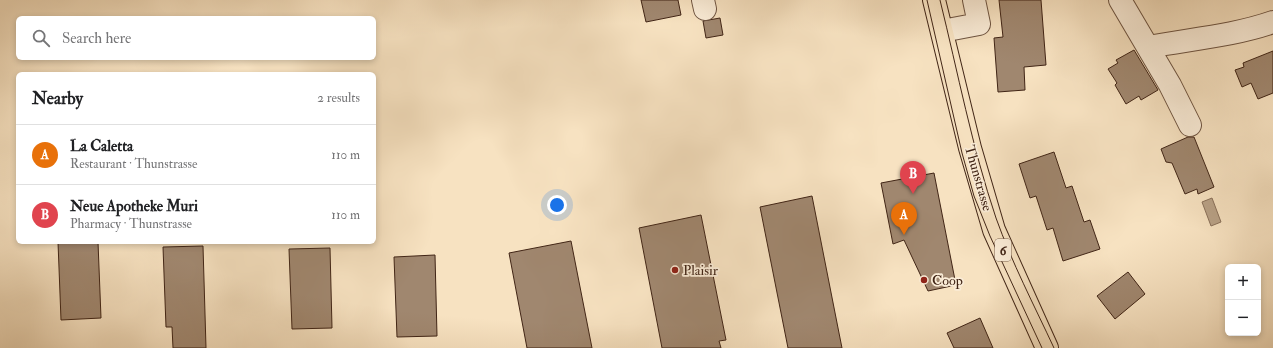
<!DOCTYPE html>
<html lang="en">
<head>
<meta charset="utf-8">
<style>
  :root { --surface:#fff; --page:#f6f6f6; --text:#202124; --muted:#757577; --line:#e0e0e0; --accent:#ea580c }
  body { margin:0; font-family:"IM FELL Double Pica",serif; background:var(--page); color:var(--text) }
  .controls { position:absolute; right:12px; bottom:12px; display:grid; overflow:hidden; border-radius:6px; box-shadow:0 2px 6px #0003 }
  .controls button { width:36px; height:36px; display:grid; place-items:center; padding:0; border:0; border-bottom:1px solid var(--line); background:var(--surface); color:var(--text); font:20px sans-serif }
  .you { position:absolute; left:557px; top:205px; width:14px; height:14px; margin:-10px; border:3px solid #fff; border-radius:50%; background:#1a73e8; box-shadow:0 0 0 6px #1a73e833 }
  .badge { display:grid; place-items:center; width:26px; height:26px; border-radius:50%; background:var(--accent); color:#fff; font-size:13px; font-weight:700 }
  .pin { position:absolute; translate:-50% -33px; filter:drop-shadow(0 1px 2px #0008) }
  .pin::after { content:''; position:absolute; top:21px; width:14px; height:12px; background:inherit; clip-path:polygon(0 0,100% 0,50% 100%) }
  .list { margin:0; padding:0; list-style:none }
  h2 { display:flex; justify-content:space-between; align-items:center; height:52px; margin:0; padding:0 16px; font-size:17px }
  h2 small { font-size:13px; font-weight:400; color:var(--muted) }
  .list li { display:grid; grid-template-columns:26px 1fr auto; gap:12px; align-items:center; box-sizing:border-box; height:60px; padding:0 16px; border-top:1px solid var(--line) }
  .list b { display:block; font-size:15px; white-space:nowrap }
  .list p { margin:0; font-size:13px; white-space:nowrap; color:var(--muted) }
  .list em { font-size:13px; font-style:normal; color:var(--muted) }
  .icon { flex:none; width:22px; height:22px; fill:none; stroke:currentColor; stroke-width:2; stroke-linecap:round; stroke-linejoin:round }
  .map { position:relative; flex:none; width:1273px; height:348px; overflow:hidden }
  .search { position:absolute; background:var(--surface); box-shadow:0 2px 6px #0003; left:16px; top:16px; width:360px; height:44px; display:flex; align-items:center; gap:10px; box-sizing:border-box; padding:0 14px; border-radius:6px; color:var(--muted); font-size:15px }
  .panel { position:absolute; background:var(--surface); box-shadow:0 2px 6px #0003; left:16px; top:72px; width:360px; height:172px; border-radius:6px }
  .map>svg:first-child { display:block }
  .water { fill:#b9a287; stroke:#89705a }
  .building { fill:#a0876f; stroke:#412516 }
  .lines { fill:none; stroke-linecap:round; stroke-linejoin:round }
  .minor-casing { stroke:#6e5441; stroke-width:24 }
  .major-casing { stroke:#412516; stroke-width:24 }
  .minor { stroke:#faecd7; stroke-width:22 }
  .major { stroke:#f7e2c1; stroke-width:22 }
  .tram { stroke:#412516; stroke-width:1 }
  .poi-dot { fill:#8f2418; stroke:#faecd7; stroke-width:1.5 }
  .labels { text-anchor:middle; stroke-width:3.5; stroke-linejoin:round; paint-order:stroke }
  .shield { fill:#faecd7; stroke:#786150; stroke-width:1 }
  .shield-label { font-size:13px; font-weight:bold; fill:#412516 }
  .street-label { font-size:14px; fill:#412516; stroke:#faecd7 }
  .poi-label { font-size:14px; fill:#412516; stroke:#faecd7; text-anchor:start }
</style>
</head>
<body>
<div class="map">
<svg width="1273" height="348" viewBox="0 0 1273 348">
  <rect width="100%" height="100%" fill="#f7e2c1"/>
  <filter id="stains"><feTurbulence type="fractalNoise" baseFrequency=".005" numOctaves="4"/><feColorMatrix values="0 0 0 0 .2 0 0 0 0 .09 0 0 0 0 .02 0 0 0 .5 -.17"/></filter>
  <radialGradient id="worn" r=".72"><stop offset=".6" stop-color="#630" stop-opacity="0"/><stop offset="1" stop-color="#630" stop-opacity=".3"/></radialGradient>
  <path class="water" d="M1212,198L1221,222L1211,226L1202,202Z"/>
  <path class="building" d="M641,0H678L681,15L646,22Z
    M999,0H1041L1046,65L1024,67L1025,90L998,92L994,38L1003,37Z
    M720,18L723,35L706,38L703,21Z
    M1134,50L1158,90L1141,100L1139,96L1126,104L1115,85L1117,83L1108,69L1118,63L1116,60Z
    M1273,51V93L1258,99L1251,83L1242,87L1235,70L1244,67L1243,63Z
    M1188,137H1194L1214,187L1198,194L1197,189L1185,194L1172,163L1166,162L1161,149Z
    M1054,152L1066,188L1072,186L1084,222L1090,220L1100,249L1063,261L1053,228L1047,230L1036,196L1030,198L1019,164Z
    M934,173L956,285L928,291L904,240L893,244L881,183Z
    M812,196L839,333L842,348H788L760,207Z
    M701,215L726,340L719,341L721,348H662L639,228Z
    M571,241L592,348H527L509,253Z
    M58,242H98L101,318L61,320Z
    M203,246L206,348H173L172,327H166L163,247Z
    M330,248L332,328L292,329L289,249Z
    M435,255L437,336L397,337L394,257Z
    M1128,272L1145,294L1115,319L1097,296Z
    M980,318L993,348H954L947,333Z"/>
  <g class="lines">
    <g class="minor-casing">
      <path id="minor" d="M703,0L705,9
        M1120,0L1170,85L1190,125
        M942,31L979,24L974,0
        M1148,47C1190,39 1233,36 1273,22"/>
    </g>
    <g class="major-casing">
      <path id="major" d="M934,0L970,148L994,230L1047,348"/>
    </g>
    <use href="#minor" class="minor"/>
    <use href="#major" class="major"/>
    <path class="tram" d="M927,0L962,153L974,196L990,236L1042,348
      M940,0C958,73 972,147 996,218C1012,263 1034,305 1054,348"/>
  </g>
  <g class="poi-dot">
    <circle cx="675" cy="270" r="4"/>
    <circle cx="924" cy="280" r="4"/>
  </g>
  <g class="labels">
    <rect class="shield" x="995" y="239" width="16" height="22" rx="3"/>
    <g class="shield-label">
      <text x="1003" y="255">6</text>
    </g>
    <g class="street-label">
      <text transform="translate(979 178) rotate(74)" y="5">Thunstrasse</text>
    </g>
    <g class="poi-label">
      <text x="683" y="275">Plaisir</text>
      <text x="932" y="285">Coop</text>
    </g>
  </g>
  <rect width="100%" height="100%" filter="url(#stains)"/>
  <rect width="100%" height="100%" fill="url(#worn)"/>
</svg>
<div class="controls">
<button>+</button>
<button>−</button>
</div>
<div class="you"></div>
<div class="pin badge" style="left:904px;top:235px;background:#e8710a">A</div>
<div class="pin badge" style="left:913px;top:194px;background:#e0444e">B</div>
<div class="search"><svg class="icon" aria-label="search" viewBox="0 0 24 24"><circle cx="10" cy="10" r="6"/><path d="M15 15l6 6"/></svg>Search here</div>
<section class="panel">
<h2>Nearby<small>2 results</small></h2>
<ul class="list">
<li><span class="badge" style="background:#e8710a">A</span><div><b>La Caletta</b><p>Restaurant · Thunstrasse</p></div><em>110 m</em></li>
<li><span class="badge" style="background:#e0444e">B</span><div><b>Neue Apotheke Muri</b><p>Pharmacy · Thunstrasse</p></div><em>110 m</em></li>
</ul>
</section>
</div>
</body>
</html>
